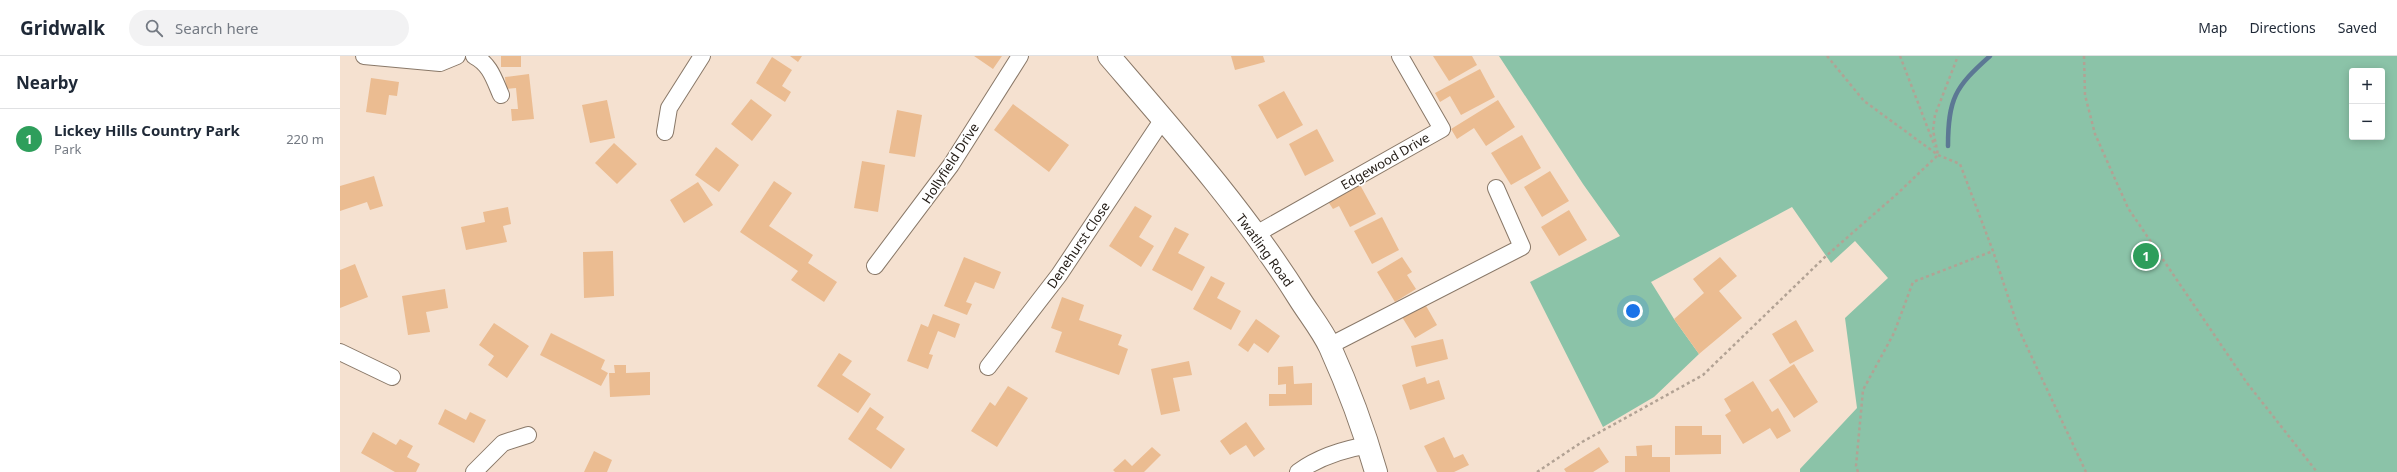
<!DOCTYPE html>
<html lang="en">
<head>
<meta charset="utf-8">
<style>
  :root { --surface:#fff; --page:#f2f2f3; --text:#1f2937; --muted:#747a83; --line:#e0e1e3; --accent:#296a7e }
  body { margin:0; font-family:"Noto Sans",sans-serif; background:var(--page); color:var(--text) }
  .controls { position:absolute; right:12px; top:12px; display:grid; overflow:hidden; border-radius:4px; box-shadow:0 2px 10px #0003 }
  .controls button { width:36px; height:36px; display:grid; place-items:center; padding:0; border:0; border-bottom:1px solid var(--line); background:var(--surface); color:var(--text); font:20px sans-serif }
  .you { position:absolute; left:1293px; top:255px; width:14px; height:14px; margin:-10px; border:3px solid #fff; border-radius:50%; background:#1a73e8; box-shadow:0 0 0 6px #1a73e833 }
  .badge { display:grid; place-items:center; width:26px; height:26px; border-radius:50%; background:var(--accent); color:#fff; font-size:13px; font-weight:700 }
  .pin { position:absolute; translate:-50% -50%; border:2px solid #fff; box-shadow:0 1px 4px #0006 }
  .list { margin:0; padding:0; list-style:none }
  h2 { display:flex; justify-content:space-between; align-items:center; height:52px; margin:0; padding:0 16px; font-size:17px }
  h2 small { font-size:13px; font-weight:400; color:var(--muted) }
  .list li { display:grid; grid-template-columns:26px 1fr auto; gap:12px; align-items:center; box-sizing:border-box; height:60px; padding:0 16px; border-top:1px solid var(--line) }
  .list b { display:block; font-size:15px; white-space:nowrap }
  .list p { margin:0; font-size:13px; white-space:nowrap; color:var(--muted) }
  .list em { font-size:13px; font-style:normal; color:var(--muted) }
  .icon { flex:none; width:22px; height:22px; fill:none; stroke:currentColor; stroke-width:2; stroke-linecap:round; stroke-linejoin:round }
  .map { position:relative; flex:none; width:2057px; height:416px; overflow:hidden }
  header { display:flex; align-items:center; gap:24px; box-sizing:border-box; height:56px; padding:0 20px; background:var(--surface); border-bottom:1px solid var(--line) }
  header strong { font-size:19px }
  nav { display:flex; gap:22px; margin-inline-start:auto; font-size:14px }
  .search { width:280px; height:36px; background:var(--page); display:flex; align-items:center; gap:10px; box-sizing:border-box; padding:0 14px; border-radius:22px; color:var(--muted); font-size:15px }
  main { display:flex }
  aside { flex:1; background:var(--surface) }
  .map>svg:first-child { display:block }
  .green { fill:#8bc3a8; fill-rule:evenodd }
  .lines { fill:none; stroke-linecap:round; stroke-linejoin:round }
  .stream { stroke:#5c7894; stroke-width:4.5 }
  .building { fill:#ebbc91 }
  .street-casing { stroke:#897868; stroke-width:18 }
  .secondary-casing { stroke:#897868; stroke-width:24 }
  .path { stroke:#b2a294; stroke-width:2.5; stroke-dasharray:3 3; stroke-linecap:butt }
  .street { stroke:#fff; stroke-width:16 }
  .secondary { stroke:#fff; stroke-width:22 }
  .labels { text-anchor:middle; stroke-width:3.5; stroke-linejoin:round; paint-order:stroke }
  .street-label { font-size:13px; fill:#221b15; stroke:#fff }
</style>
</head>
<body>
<header>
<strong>Gridwalk</strong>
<div class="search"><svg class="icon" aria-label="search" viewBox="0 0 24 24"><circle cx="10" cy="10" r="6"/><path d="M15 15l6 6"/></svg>Search here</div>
<nav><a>Map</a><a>Directions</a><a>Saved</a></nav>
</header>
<main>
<aside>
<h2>Nearby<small></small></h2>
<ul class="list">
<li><span class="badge" style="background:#2e9e5b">1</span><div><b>Lickey Hills Country Park</b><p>Park</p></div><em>220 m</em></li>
</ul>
</aside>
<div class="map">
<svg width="2057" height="416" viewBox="0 0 2057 416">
  <rect width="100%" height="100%" fill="#f5e1d0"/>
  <path class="green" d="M1159,0H2057V416H1460V413L1517,352L1505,262L1548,222L1515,185L1491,207L1452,151L1311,226L1334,263L1359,298L1314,341L1263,371L1190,226L1280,180L1243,128ZM2012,15H2042V81H2012Z"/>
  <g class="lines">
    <path class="stream" d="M1608,90C1608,43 1615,31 1650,0"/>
  </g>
  <path class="building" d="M161,0H181V11H161Z
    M450,0H462L458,6Z
    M634,0H662L653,13Z
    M891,0H923L925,6L895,14Z
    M1093,0H1132L1137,9L1109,25Z
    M432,1L452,14L442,30L451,36L445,46L416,27Z
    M1140,13L1155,41L1121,59L1110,40L1100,46L1095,37Z
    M189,18L194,63L172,65L171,53H178L176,32L166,33L165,21Z
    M31,22L59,26L57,40L49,39L46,59L26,56Z
    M944,35L963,69L937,83L918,49Z
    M411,43L432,59L412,85L391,68Z
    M267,44L275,82L250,87L242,49Z
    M1158,44L1175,71L1146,90L1134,72L1117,83L1111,73Z
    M673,48L729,89L709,116L654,74Z
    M557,54L582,59L575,101L549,97Z
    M977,73L994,105L965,120L949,88Z
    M1182,79L1201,112L1171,129L1151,97Z
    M274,87L297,108L277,128L255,107Z
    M376,91L399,109L379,136L355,119Z
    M522,105L545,109L538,156L514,152Z
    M1210,115L1229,145L1202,161L1184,131Z
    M34,120L43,150L30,154L27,146L0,155V130Z
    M434,125L452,137L429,170L473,199L468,207L497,226L484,246L451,224L458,215L400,176Z
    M358,126L373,149L344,167L330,144Z
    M1019,127L1036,158L1010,171L999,150L993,153L987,144Z
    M795,150L812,160L799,181L814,190L801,211L769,190Z
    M168,151L171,168L163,170L167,186L126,194L121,171L145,166L143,156Z
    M1229,154L1247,184L1219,200L1201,171Z
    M1042,161L1059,194L1032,208L1014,175Z
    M835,171L849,178L838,197L865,211L852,235L812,214Z
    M273,195L274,240L244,242L243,196Z
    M624,201L661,216L654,233L635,226L626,246L632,248L627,259L604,250Z
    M1062,201L1072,216L1067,219L1076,233L1055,246L1037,216Z
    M1380,201L1397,220L1379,235L1402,262L1359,298L1334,263L1364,237L1353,223Z
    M15,208L28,241L0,252V214Z
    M871,220L885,227L877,242L901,255L891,274L853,253Z
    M105,233L108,252L86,256L90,276L68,279L62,240Z
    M722,241L744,249L739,264L782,279L778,289L788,293L779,319L715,296L722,276L711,272Z
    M1085,248L1097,269L1075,282L1062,261Z
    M593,258L620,268L615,282L598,275L589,298L593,299L588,313L567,305L581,268L588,271Z
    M916,263L940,280L928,297L914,287L908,296L898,289Z
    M1456,264L1474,295L1450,308L1432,278Z
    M154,267L189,290L167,322L148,309L154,300L139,289Z
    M211,277L265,304L261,313L268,317L261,330L200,299Z
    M1103,283L1108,303L1076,311L1071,290Z
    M499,297L512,305L502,319L531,338L518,357L477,330Z
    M849,305L852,319L833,322L840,355L821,359L811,313Z
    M1454,308L1478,346L1454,362L1429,324Z
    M274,309H286V317L310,316V339L270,341L269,317H275Z
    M953,310L954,328L972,327V349L929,350V338H946V328L938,329V311Z
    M1085,321L1087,328L1099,324L1105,343L1070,354L1062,329Z
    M1413,325L1432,356L1438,352L1451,375L1437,383L1430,372L1403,388L1385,359L1391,355L1384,343Z
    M668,330L688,342L657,391L631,375L650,346L655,350Z
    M530,351L544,361L536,373L565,393L551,413L508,383Z
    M105,353L126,364L130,356L146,364L134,387L98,368Z
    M906,366L925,393L914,401L906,389L890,399L880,385Z
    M1335,370H1362V379H1381V398L1335,399Z
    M33,376L56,389L60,383L73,390L67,401L80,408L76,416H55L21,397Z
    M1104,381L1114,402L1123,398L1129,409L1114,416H1097L1084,390Z
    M1312,389V401H1330V416H1285V400H1297L1296,390Z
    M812,391L821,399L804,416H775L773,414L785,403L792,410Z
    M1259,391L1269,406L1253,416H1226L1224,413Z
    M254,395L272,404L267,416H244Z"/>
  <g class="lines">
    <g class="street-casing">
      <path id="street" d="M24,0L100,7L117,0
        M134,0C150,8 154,23 161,39
        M325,76L329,52L362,0
        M916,178L1102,73L1060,0
        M535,210L611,109L680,0
        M989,290L1182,191L1156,132
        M0,296L52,321
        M648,311L719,219L823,63
        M134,416L163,387L188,379
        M958,416C979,401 1004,393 1029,389"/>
    </g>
    <g class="secondary-casing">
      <path id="secondary" d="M769,0C836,78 905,156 959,242C969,258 982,274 990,291C1008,331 1024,374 1036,416"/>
    </g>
    <path class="path" d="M1487,0L1524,45L1598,99L1620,108L1653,195L1679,274L1746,416
      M1560,0L1595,91
      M1744,0L1745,39L1755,78L1788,152L1907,327L1977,416
      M1197,416L1242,386L1363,319L1486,200L1557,138L1598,99L1593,74L1595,59L1618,0
      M1518,416L1516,410L1523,334L1554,277L1573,226L1653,195"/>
    <use href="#street" class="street"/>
    <use href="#secondary" class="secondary"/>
  </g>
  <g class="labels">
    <g class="street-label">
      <text transform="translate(1045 105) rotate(-30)" y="5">Edgewood Drive</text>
      <text transform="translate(610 107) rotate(-57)" y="5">Hollyfield Drive</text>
      <text transform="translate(738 189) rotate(-56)" y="5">Denehurst Close</text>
      <text transform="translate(925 194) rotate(54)" y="5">Twatling Road</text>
    </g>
  </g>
</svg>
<div class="controls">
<button>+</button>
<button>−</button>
</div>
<div class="you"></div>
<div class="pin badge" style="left:1806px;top:200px;background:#2e9e5b">1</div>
</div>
</main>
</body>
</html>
